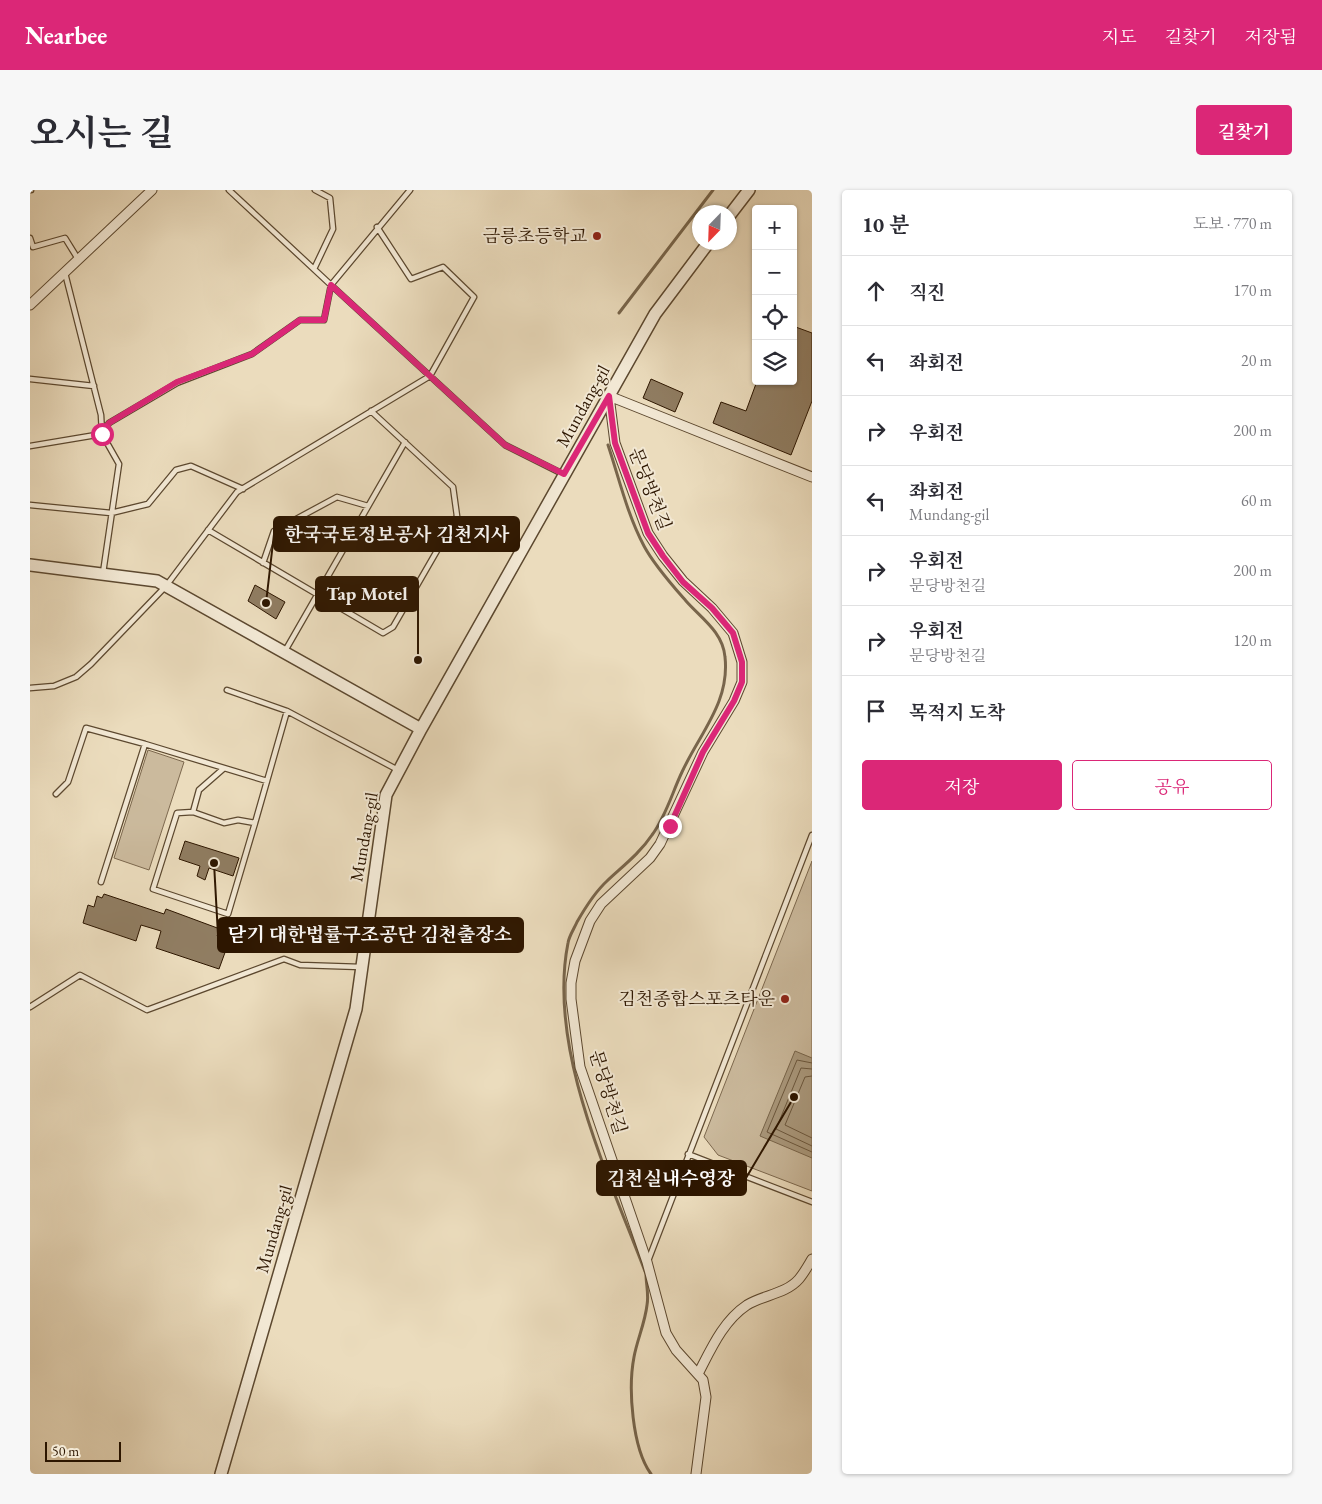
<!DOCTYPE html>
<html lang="ko">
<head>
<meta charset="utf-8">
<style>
  :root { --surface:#fff; --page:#f7f7f7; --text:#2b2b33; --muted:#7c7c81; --line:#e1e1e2; --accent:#db2777 }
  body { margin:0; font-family:"EB Garamond","Noto Serif KR",serif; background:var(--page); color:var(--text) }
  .controls { position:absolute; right:15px; top:15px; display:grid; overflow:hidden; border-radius:5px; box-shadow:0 1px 4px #0004 }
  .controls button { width:45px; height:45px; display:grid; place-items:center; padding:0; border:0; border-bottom:1px solid var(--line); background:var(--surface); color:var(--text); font:25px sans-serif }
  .compass { position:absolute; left:662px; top:15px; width:45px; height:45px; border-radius:50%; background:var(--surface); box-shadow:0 1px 4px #0004; rotate:203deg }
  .scale { position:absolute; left:15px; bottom:12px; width:76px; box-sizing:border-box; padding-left:5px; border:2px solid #2d1600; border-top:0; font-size:14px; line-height:18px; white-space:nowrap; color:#2d1600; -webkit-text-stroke:4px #f2e8d4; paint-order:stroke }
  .stop { position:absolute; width:15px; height:15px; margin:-11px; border:4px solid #db2777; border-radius:50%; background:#fff }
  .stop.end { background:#db2777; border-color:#fff; box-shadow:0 1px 5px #0008 }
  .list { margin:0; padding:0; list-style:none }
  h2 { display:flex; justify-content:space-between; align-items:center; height:65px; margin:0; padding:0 20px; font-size:21px }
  h2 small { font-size:16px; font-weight:400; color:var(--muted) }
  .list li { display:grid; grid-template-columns:32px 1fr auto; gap:15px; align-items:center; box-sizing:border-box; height:70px; padding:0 20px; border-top:1px solid var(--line) }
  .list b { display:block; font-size:19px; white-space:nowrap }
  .list p { margin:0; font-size:16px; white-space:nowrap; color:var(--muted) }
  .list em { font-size:16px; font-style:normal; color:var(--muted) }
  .actions { display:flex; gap:10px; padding:15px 20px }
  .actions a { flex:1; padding:11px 0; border:1px solid var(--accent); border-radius:5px; text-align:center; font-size:18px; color:var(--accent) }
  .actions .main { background:var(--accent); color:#fff }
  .icon { flex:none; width:28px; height:28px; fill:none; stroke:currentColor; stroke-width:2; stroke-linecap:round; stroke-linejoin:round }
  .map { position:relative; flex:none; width:782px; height:1284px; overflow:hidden; border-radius:5px }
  header { display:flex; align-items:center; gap:30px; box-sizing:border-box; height:70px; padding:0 25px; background:var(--accent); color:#fff }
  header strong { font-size:24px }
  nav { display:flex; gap:28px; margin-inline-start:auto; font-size:18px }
  .intro { display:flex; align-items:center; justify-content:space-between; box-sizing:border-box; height:120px; padding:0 30px }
  h1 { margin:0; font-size:35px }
  .button { padding:12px 22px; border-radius:5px; background:var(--accent); color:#fff; font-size:18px; font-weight:700 }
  main { display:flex; gap:30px; padding:0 30px }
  aside { flex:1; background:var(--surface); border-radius:5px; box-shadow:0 1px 4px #0004 }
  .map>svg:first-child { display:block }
  .green { fill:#cbba9d; stroke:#7c684e }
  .water { fill:#aa997d; stroke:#78654b }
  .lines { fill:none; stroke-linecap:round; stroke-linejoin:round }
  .shore { stroke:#6c583e; stroke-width:1 }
  .stream { stroke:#78654b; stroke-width:3 }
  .building { fill:#907d62; stroke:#2d1600 }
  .service-casing { stroke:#5c482f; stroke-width:7 }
  .minor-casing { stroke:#5c482f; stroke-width:11 }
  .tertiary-casing { stroke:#5c482f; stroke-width:14 }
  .service { stroke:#f2e8d4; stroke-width:4.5 }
  .minor { stroke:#f2e8d4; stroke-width:9 }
  .tertiary { stroke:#f2e8d4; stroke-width:11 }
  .route { stroke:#db2777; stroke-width:6 }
  .poi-dot { fill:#8f2418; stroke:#f2e8d4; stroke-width:2 }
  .labels { text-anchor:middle; stroke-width:4; stroke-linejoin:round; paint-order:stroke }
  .poi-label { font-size:18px; fill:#2d1600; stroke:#f2e8d4; text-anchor:end }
  .street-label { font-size:18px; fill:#2d1600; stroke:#f2e8d4 }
  .leader { fill:none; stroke:#2d1600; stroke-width:2 }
  .callout-dot { fill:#2d1600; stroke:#f2e8d4; stroke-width:2 }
  .callout { fill:#2d1600; stroke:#2d1600; stroke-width:2 }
  .callout-label { font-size:19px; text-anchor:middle; font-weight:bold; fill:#fff }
</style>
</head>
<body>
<header>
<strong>Nearbee</strong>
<nav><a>지도</a><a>길찾기</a><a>저장됨</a></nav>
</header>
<div class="intro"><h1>오시는 길</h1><a class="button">길찾기</a></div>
<main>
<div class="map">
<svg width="782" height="1284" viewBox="0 0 782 1284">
  <rect width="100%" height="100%" fill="#ebdcbd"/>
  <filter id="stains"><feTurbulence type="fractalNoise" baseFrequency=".004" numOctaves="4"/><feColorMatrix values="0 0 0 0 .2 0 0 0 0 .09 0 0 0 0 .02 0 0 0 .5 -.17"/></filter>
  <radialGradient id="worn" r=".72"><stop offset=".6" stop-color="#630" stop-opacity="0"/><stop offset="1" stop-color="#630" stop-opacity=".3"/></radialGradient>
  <path class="green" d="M118,560L154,572L119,680L84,668Z
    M782,671V1001L688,965L674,947Z"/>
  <path class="water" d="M765,861L782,868V968L730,946Z"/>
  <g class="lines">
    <path class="shore" d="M782,873L767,870L737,942L782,962
      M782,879L771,878L746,939L782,956
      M782,886L775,887L755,935L782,948"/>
    <path class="stream" d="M589,123L683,0
      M578,255C589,288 597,324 614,356C624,375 642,395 656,411C671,428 693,442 695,467C700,512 670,543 652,582C642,603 636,626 622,645C610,663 593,676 577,691C565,702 555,718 547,732C544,739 539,746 538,753C517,859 579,986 616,1084C616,1094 619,1105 617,1115C615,1133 607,1150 604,1167C598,1198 602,1258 621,1284"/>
  </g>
  <path class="building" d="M763,136L782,143V211L761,265L683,233L691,212L716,221L727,191H763Z
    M621,189L653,203L645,222L613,208Z
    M225,395L255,412L246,429L218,411Z
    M155,651L209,668L203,686L179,678L175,690L167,686L170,676L149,669Z
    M74,704L134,724L136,719L190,739L187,746L194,749L190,754L197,757L189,779L126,758L131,741L111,735L106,751L53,733L58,715L64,717L67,706L72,708Z"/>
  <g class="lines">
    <g class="service-casing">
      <path id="service" d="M0,0H1
        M199,0L301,95L380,0
        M0,48L3,57L35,48L48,69
        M284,79L303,39L300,8L285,0
        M35,83L71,225L72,244L89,274L73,383
        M0,189L64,196
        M0,256L72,244L79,233L147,193L222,164L270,130H294L301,95L475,255L533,284
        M0,315L81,323L118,314L146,280L161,276L213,299
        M178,340L353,443L363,437L427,326L423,297L341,221
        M233,373L244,341L307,307L338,316
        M255,461L375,252
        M0,498L24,496L46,487L61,474L136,396L207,302L400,186L444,107L413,77L381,89L347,37
        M197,500L257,521L368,580
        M193,579L169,600L163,622L194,633L208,630L225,633L257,521
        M26,604L38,592L56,538L115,554L237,591
        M163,622L147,623L123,699L198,724L225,633
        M71,692L115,554
        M0,817L50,785L117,820L254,769L270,775L331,777
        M658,964L782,1012
        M618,1071L782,645"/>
    </g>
    <g class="minor-casing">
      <path id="minor" d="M0,115L122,0
        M668,1184C681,1159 693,1131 717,1115C733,1105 756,1104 769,1089C774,1083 778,1076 782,1069
        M666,1284L676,1207L673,1190L646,1160L636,1143L617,1072L550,877L541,809V793L545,771L560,731L571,714L620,668L630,654L673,562L704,511L712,492V472L703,443L682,418L653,391L633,366L618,343L585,253L579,206L782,287"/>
    </g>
    <g class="tertiary-casing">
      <path id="tertiary" d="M699,26L719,0
        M0,375L127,391L391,539
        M191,1284L326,819L356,605L391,539L625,124L679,52"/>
    </g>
    <use href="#service" class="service"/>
    <use href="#minor" class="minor"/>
    <use href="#tertiary" class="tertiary"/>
  </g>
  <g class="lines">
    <path class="route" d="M72,244L79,233L147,192L222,164L270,130H294L301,95L475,255L534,284L579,206L585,253L618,343L633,366L653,392L682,418L703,443L712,472V492L704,511L673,562L640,636"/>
  </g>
  <g class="poi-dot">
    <circle cx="567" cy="46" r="5"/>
    <circle cx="755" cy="809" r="5"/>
  </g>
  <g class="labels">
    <g class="poi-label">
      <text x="557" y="52">금릉초등학교</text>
      <text x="745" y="815">김천종합스포츠타운</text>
    </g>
    <g class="street-label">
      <text transform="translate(553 216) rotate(-61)" y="6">Mundang-gil</text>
      <text transform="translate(620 299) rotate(69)" y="6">문당방천길</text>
      <text transform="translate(334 647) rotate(-80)" y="6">Mundang-gil</text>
      <text transform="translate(578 902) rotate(73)" y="6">문당방천길</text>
      <text transform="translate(244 1039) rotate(-74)" y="6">Mundang-gil</text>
    </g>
  </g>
  <path class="leader" d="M236 413L244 344M388 470L388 404M184 673L188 745M764 907L716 988"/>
  <g class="callout-dot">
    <circle cx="236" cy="413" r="5"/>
    <circle cx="388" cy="470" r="5"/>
    <circle cx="184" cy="673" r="5"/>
    <circle cx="764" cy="907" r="5"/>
  </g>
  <g class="callout">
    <rect x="244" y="327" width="245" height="34" rx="5"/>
    <rect x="286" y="387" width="102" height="34" rx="5"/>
    <rect x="188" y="728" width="305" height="34" rx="5"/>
    <rect x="567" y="971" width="149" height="34" rx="5"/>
  </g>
  <g class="callout-label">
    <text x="367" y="351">한국국토정보공사 김천지사</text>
    <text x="337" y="410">Tap Motel</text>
    <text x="340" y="751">닫기 대한법률구조공단 김천출장소</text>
    <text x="641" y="995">김천실내수영장</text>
  </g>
  <rect width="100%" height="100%" filter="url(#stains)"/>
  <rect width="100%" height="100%" fill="url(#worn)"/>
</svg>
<div class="controls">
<button>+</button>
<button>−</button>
<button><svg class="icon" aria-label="locate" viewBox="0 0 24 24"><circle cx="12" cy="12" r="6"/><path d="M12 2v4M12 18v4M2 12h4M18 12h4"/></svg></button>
<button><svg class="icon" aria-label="layers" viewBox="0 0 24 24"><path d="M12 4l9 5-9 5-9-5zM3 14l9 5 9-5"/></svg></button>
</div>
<svg class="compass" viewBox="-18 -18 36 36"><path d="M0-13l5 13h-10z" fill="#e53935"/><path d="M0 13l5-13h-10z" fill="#7c7c81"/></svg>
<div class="scale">50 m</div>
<div class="stop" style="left:72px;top:244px"></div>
<div class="stop end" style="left:640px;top:636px"></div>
</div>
<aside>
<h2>10 분<small>도보 · 770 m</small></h2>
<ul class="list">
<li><svg class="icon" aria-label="ahead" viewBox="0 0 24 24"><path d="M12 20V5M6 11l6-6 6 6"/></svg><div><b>직진</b></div><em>170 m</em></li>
<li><svg class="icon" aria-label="left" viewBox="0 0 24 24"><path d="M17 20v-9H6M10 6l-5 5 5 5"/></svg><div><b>좌회전</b></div><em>20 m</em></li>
<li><svg class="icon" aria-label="right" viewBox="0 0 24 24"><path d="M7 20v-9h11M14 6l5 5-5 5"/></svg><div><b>우회전</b></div><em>200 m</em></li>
<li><svg class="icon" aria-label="left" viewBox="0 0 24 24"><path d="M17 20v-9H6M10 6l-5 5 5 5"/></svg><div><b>좌회전</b><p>Mundang-gil</p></div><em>60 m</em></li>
<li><svg class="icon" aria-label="right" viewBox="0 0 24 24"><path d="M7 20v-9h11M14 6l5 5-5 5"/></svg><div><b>우회전</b><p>문당방천길</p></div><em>200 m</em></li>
<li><svg class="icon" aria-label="right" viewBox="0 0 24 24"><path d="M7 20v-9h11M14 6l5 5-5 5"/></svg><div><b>우회전</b><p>문당방천길</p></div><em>120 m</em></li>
<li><svg class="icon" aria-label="arrive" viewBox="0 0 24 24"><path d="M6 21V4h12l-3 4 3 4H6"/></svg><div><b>목적지 도착</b></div></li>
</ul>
<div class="actions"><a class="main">저장</a><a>공유</a></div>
</aside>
</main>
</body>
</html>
